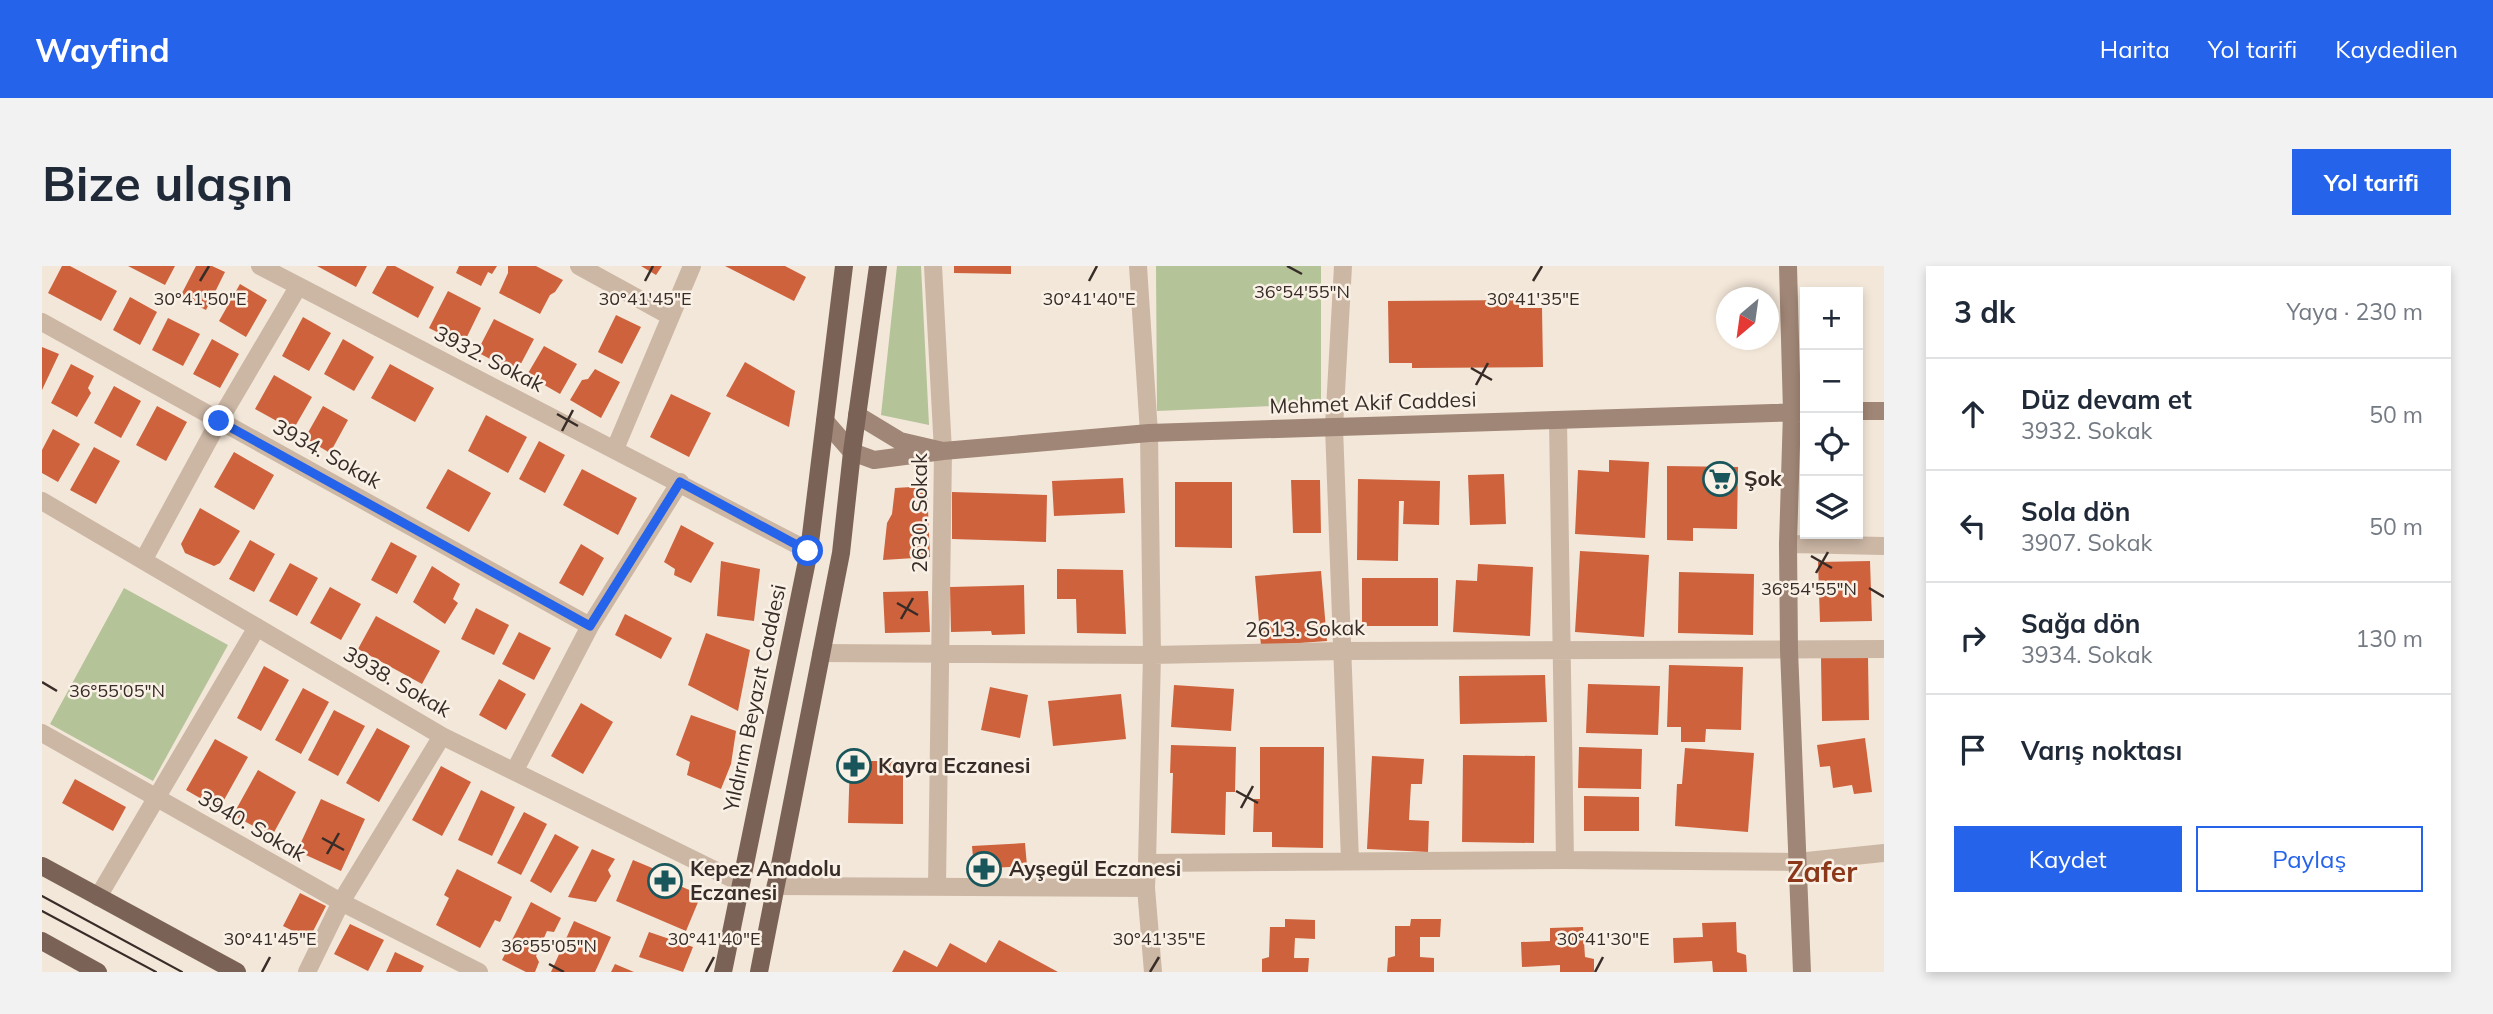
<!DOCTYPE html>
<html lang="tr">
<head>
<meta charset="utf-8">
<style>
  :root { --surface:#fff; --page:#f2f2f3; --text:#1f2937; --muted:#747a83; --line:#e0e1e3; --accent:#2563eb }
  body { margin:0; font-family:Mulish,sans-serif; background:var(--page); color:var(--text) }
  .controls { position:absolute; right:21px; top:21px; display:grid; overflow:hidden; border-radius:0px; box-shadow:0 4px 10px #0003 }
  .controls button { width:63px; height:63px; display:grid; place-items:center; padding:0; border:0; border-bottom:2px solid var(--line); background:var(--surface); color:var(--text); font:35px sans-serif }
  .compass { position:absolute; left:1674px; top:21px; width:63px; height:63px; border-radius:50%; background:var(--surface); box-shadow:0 4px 10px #0003; rotate:209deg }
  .stop { position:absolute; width:21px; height:21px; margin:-16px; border:5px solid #2563eb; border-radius:50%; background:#fff }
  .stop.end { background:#2563eb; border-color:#fff; box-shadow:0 2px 7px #0008 }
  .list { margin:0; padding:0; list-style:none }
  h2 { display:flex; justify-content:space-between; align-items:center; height:91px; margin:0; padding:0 28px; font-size:30px }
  h2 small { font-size:23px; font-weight:400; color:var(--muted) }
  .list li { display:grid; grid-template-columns:46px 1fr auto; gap:21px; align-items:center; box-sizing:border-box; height:112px; padding:0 28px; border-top:2px solid var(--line) }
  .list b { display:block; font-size:26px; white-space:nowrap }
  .list p { margin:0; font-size:23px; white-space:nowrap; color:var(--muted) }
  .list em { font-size:23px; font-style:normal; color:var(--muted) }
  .actions { display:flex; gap:14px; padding:21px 28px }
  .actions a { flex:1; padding:16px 0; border:2px solid var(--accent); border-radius:0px; text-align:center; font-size:24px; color:var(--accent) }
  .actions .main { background:var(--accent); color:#fff }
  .icon { flex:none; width:38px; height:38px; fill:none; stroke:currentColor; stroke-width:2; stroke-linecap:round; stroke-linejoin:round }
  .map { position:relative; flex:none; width:1842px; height:706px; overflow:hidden; border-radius:0px }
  header { display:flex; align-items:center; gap:42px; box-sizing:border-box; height:98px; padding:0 35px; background:var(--accent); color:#fff }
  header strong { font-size:33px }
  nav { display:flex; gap:38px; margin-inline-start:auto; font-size:24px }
  .intro { display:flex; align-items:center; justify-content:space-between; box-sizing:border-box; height:168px; padding:0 42px }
  h1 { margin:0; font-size:49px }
  .button { padding:18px 32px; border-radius:0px; background:var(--accent); color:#fff; font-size:24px; font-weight:700 }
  main { display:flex; gap:42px; padding:0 42px }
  aside { flex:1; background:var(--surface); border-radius:0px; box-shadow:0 4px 10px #0003 }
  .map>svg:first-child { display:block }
  .green { fill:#b4c398 }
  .building { fill:#ce623d }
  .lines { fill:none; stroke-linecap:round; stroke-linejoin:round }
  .street { stroke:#ccb7a5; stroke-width:18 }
  .secondary { stroke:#a08676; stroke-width:18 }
  .primary { stroke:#7a6356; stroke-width:18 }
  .tram { stroke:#372c27; stroke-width:2 }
  .route { stroke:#2563eb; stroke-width:9 }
  .ticks { fill:none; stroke:#372c27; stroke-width:2.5 }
  .labels { text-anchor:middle; stroke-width:5; stroke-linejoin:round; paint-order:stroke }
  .street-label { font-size:21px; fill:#372c27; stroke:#faf1e6 }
  .poi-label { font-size:21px; font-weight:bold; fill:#372c27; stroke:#faf1e6; text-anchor:start }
  .district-label { font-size:28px; font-weight:bold; fill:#8b371a; stroke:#faf1e6 }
  .ticks-label { font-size:18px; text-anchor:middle; fill:#372c27; stroke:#faf1e6; stroke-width:5; stroke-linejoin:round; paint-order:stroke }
</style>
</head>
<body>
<header>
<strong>Wayfind</strong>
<nav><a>Harita</a><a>Yol tarifi</a><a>Kaydedilen</a></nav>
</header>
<div class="intro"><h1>Bize ulaşın</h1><a class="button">Yol tarifi</a></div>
<main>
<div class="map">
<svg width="1842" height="706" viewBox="0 0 1842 706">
  <rect width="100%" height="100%" fill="#f3e7d9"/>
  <path class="green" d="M855,0H879L887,159L839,149Z
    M1114,0H1279V138L1115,145Z
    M82,322L186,379L111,515L8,458Z"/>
  <path class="building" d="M20,0H28L75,25L59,55L6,27Z
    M86,0H133L123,19Z
    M154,0H170L183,6L164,44L138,31Z
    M275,0H325L314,21Z
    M345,0H353L392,21L376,52L330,27Z
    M417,0H455L450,8L446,6L439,20L414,7Z
    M466,0H494L521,14L513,26L508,29L498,48L457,27L466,7Z
    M599,0H620L614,9Z
    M683,0H743L764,11L752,35Z
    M912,0H969V8L912,7Z
    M198,18L225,34L204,71L177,55Z
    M406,25L439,42L421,79L387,62Z
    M88,31L115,46L98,79L71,64Z
    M1477,34V42H1500L1501,101L1370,102V97H1347L1346,35Z
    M574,49L599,61L580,98L556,86Z
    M261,51L289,67L267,105L240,90Z
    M126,52L158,68L141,100L110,84Z
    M452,53L492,73L474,107L435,86Z
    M170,73L197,88L178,122L151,108Z
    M301,73L332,91L312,125L282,108Z
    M502,80L535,98L518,128L485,109Z
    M0,81L17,88L0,124Z
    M703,96L753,125L747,161L684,130Z
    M29,98L52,110L46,122L49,127L35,151L9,137Z
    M348,98L392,122L373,156L329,132Z
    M553,103L578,116L559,152L528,134L540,114L546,113Z
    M232,109L270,131L251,164L213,143Z
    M72,120L99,135L79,172L52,157Z
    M629,128L669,147L647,191L608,171Z
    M115,140L145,156L124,195L94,179Z
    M281,140L306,154L288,187L263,172Z
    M444,149L485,171L466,207L426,185Z
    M11,163L38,178L16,216L0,207V184Z
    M497,175L523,189L503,227L477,213Z
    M52,181L78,195L54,238L28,224Z
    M192,186L232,209L212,244L172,221Z
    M1567,194L1607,196L1603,272L1533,268L1536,204L1567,206Z
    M1625,200L1696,201L1695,263L1651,262V275L1625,274Z
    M406,203L449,227L427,266L384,242Z
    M540,203L595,232L576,269L521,239Z
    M1462,208L1464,258L1428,259L1426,209Z
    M1081,212L1083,247L1012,250L1010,215Z
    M1316,213L1398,215L1397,259L1361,258L1362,235H1357L1356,295L1315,294Z
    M1249,214H1278L1279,267H1251Z
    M1133,216H1190V282L1133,281Z
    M885,220L888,291L841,294L845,257L850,248L853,222Z
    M910,226L1005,229L1004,276L910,273Z
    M158,242L198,265L178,297L172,300L143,287L139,278Z
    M639,259L672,277L649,317L632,309L633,303L622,296Z
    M208,274L233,288L212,326L187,313Z
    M349,276L375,290L355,328L329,314Z
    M539,278L562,292L541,330L517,317Z
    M1538,285L1607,289L1602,371L1533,366Z
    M679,295L718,303L712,355L675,350Z
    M1828,295L1830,355L1778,356L1776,296Z
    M248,297L276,312L255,350L227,335Z
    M1436,298L1491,301L1488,370L1411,366L1414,314L1435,315Z
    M390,300L418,318L411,333L416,337L403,358L371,336Z
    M1015,303L1081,304L1084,368L1035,367L1034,333H1015Z
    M1279,305L1285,375L1219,380L1213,310Z
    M1637,306L1712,308L1711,369L1636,367Z
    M1320,312H1396V360H1320Z
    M982,319L983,368L950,369L949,365L909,366L908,321Z
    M288,321L319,338L299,374L268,357Z
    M886,325L888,366L843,367L841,326Z
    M434,342L467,359L452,389L419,373Z
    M583,348L630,372L619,393L573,369Z
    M334,350L398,385L380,418L316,383Z
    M477,366L509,382L492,414L460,398Z
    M664,367L708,384L696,445L646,419Z
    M1826,391L1827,454L1780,455L1779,392Z
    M1627,399L1701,401L1699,464L1664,463L1663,476H1639V461H1625Z
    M222,400L247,414L219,465L195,452Z
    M1503,409L1505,456L1418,458L1417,410Z
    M457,413L484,428L464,464L437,449Z
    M1546,418L1618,420L1616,469L1544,467Z
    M1132,419L1192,423L1189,465L1129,461Z
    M948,421L986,429L978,472L939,464Z
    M261,422L287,436L259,488L233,474Z
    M1079,428L1084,473L1011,480L1006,435Z
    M539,437L571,456L541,508L509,490Z
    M292,444L323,460L296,510L266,494Z
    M649,449L694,465L689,498L679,523L645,509L648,496L634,489Z
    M335,462L368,480L337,536L304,517Z
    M1823,472L1830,526L1812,528L1810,519L1791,522L1788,500L1778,501L1775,479Z
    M173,473L206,491L177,543L144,524Z
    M1129,479L1194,481L1193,526H1184L1183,569L1129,567L1131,507H1128Z
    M1218,481H1282L1281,582L1230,581V566H1211L1212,533H1218Z
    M1537,481L1600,483L1599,523L1536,522Z
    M1643,482L1712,487L1706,566L1633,560L1635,518H1640Z
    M1421,489L1493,490L1492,577L1420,576Z
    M1330,490L1382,493L1380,518H1369L1367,554L1387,555L1386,586L1325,583Z
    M808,495H861V558L806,557Z
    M399,500L429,516L400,570L370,554Z
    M216,504L254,526L230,570L191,549Z
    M33,513L84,541L71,565L20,537Z
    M439,524L473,541L450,590L416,574Z
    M1542,530L1597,531V565H1542Z
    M279,533L323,553L299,605L255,585Z
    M482,546L505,558L479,609L455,597Z
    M513,568L537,581L509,627L488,615Z
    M983,577L985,600L932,603L930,580Z
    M550,583L573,593L566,604L569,610L554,636L526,631Z
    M591,594L627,609L624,614L659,629L644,665L574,635Z
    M415,603L470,631L458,656L453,654L438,682L394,659L407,632L402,629Z
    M258,627L284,640L267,673L241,660Z
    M489,636L519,652L512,666L505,665L494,690L497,696L493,706H484L460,694Z
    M1243,653L1273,654V673L1253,672L1252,692H1267L1266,706H1220V693L1227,691L1228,661H1243Z
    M1369,653H1399L1398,671H1378V691L1392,692V706H1345L1346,692L1353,690V660H1368Z
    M532,655L569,671L553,706H509Z
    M1694,656L1695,686L1704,689L1705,706H1671L1670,695L1632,697L1631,672L1661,671L1660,657Z
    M308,658L342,674L326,705L292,688Z
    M1541,661L1543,691L1552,693V706H1518V699L1480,701L1479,676L1508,675V662Z
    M607,666L651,681L641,706L597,691Z
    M957,674L1016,706H850L862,684L895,701L908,677L944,697Z
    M353,686L382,700L379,706H344Z
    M573,698L592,706H569Z"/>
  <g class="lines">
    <path class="street" d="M218,0L767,285
      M537,0L628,50
      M891,0L901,185L895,621
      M1096,0L1107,167L1110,389L1105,597
      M1301,0L1292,161L1308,595
      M0,56L548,360
      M1516,154L1523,594
      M573,183L650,0
      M0,235L400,470L697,616
      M1746,278L1842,280
      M102,293L177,155L256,21
      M779,387L1110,389L1301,385L1842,383
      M0,467L299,636L437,706
      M473,504L548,360L638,216
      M733,620L1104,622
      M56,631L215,361
      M265,706L299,636L400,470
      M1111,706L1104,622L1105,597L1523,594L1755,596L1842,587"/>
    <path class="secondary" d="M1746,0L1750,146L1746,278L1747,384L1760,706
      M1816,145H1842
      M783,155L810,186L832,194L901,185L858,175L815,149
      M901,185L1107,167L1763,146"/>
    <path class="primary" d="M0,600L195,706
      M0,675L56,706
      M681,706L767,285L802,0
      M717,706L799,287L810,186L836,0"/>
    <path class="tram" d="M0,630L140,706
      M0,645L114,706"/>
  </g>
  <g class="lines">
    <path class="route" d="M177,155L548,360L638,216L766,285"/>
  </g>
  <path class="ticks" d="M1245,0L1260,8M158,15L167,0M603,15L611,0M1047,15L1055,0M1491,15L1500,0M1429,102L1450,114M1434,119L1446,97M515,148L536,160M520,165L531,144M1769,290L1790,302M1774,307L1786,286M1827,322L1842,331M855,337L876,349M859,353L871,332M0,416L15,425M1194,525L1216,537M1199,542L1211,520M280,572L302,584M285,588L297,567M507,698L522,706M220,706L228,691M664,706L672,691M1108,706L1117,691M1553,706L1561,691"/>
  <defs>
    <g id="supermarket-ring" transform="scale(1.75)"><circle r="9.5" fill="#faf1e6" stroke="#19565b" stroke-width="1.5"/><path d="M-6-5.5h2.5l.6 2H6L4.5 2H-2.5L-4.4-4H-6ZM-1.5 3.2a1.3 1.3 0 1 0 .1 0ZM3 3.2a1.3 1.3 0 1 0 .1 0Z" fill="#19565b"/></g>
    <g id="pharmacy-ring" transform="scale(1.75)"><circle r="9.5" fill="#faf1e6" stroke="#19565b" stroke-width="1.5"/><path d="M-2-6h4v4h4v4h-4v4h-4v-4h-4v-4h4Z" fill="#19565b"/></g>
  </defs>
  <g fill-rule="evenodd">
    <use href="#supermarket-ring" x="1678" y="213"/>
    <use href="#pharmacy-ring" x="812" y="500"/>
    <use href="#pharmacy-ring" x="942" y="603"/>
    <use href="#pharmacy-ring" x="623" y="615"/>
  </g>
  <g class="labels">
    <g class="street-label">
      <text transform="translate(447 93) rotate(27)" y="7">3932. Sokak</text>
      <text transform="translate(1331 137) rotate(-2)" y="7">Mehmet Akif Caddesi</text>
      <text transform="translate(285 188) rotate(29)" y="7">3934. Sokak</text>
      <text transform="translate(878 247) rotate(-90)" y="7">2630. Sokak</text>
      <text transform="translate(1263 363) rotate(-1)" y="7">2613. Sokak</text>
      <text transform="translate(355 416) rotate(30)" y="7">3938. Sokak</text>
      <text transform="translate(713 432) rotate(-78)" y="7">Yıldırım Beyazıt Caddesi</text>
      <text transform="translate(210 560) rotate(30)" y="7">3940. Sokak</text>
    </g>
    <g class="poi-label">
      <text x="1702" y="220">Şok</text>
      <text x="836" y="507">Kayra Eczanesi</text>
      <text x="648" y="610">Kepez Anadolu<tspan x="648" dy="24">Eczanesi</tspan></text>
      <text x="967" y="610">Ayşegül Eczanesi</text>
    </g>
    <g class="district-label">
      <text x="1780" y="616">Zafer</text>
    </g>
  </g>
  <g class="ticks-label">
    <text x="1260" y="32">36°54'55"N</text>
    <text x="158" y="39">30°41'50"E</text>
    <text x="603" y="39">30°41'45"E</text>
    <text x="1047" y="39">30°41'40"E</text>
    <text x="1491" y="39">30°41'35"E</text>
    <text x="1767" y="329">36°54'55"N</text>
    <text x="75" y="431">36°55'05"N</text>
    <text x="228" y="679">30°41'45"E</text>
    <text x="672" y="679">30°41'40"E</text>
    <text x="1117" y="679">30°41'35"E</text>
    <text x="1561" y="679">30°41'30"E</text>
    <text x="507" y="686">36°55'05"N</text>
  </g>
</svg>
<div class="controls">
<button>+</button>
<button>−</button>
<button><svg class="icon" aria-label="locate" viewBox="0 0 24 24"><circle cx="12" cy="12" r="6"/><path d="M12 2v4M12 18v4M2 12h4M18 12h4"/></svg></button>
<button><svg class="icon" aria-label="layers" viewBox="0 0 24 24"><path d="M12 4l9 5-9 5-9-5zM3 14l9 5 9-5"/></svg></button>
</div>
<svg class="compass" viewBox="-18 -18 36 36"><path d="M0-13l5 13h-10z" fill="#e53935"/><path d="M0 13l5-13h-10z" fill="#747a83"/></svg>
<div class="stop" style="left:766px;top:285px"></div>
<div class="stop end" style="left:177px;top:155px"></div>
</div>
<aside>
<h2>3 dk<small>Yaya · 230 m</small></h2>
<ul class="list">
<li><svg class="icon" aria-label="ahead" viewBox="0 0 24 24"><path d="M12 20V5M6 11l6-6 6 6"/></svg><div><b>Düz devam et</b><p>3932. Sokak</p></div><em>50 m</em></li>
<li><svg class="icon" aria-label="left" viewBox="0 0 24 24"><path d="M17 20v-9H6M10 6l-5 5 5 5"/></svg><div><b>Sola dön</b><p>3907. Sokak</p></div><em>50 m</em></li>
<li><svg class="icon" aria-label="right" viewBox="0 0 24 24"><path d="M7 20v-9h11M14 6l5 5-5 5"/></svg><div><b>Sağa dön</b><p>3934. Sokak</p></div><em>130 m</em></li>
<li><svg class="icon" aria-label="arrive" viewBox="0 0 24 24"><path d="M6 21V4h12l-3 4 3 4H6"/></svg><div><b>Varış noktası</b></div></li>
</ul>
<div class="actions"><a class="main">Kaydet</a><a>Paylaş</a></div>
</aside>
</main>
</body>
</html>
